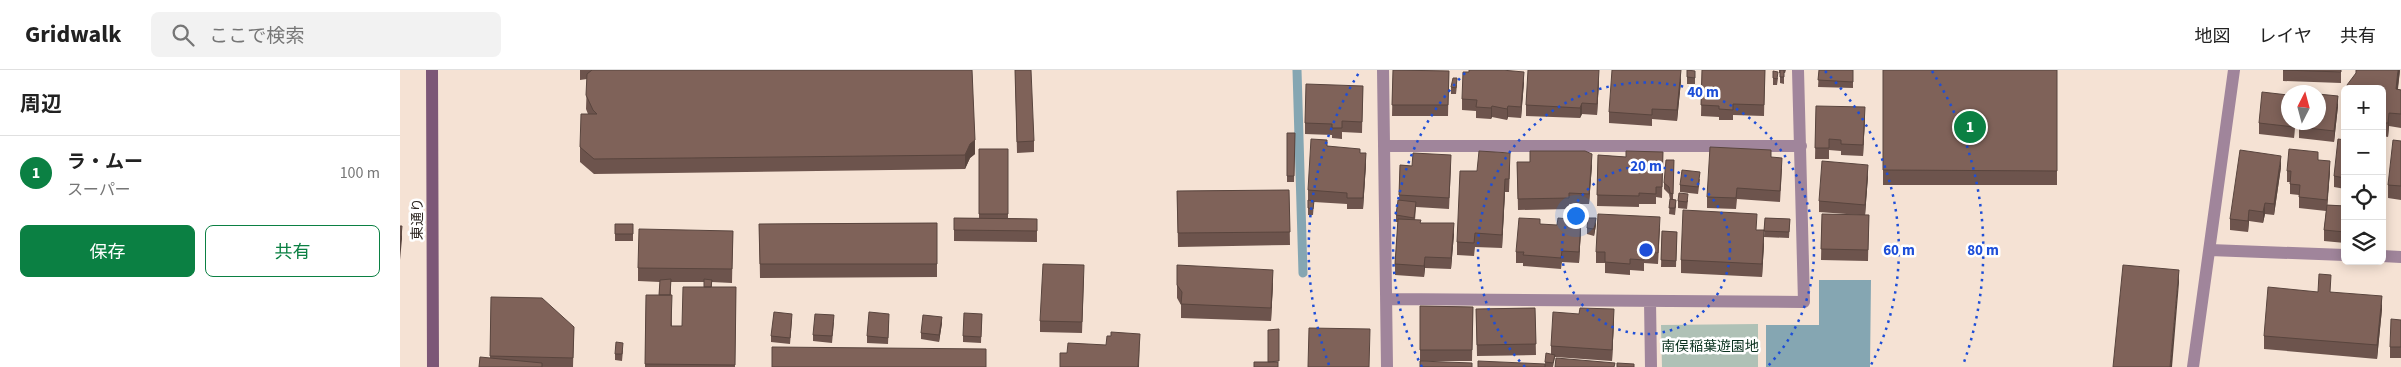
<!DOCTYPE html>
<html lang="ja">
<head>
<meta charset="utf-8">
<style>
  :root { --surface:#fff; --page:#f2f2f2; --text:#222; --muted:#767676; --line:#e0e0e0; --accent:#0b8043 }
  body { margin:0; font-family:"Source Sans 3","Noto Sans JP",sans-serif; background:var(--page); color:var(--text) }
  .controls { position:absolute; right:15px; top:15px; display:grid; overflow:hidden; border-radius:8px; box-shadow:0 2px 12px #0003 }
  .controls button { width:45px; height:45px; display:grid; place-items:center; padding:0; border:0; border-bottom:1px solid var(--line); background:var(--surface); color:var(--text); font:25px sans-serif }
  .compass { position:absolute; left:1881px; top:15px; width:45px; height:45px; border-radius:50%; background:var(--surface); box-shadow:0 2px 12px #0003; rotate:6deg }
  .you { position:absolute; left:1175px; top:145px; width:18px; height:18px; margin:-12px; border:4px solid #fff; border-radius:50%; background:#1a73e8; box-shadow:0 0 0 8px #1a73e833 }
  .badge { display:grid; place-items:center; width:32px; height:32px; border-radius:50%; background:var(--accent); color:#fff; font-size:16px; font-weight:700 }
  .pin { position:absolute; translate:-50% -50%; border:2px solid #fff; box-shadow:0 1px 5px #0006 }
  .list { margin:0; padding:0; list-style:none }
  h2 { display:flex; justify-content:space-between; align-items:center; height:65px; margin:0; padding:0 20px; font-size:21px }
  h2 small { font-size:16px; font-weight:400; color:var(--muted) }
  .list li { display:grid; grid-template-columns:32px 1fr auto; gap:15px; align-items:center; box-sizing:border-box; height:75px; padding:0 20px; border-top:1px solid var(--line) }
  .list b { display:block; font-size:19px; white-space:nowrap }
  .list p { margin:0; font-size:16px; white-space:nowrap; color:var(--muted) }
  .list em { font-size:16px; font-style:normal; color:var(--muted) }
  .actions { display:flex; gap:10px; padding:15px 20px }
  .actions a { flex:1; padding:11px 0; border:1px solid var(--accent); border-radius:8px; text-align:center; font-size:18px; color:var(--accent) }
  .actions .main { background:var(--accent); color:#fff }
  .icon { flex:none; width:28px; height:28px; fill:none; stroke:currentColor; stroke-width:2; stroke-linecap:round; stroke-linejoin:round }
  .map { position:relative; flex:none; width:2001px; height:297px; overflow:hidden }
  header { display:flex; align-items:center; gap:30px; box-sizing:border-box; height:70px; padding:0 25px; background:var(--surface); border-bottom:1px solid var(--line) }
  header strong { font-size:24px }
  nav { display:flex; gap:28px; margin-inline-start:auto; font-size:18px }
  .search { width:350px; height:45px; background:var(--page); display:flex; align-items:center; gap:12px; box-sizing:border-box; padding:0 18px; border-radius:8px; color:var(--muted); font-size:19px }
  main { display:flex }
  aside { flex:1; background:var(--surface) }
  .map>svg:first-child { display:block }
  .park { fill:#afc1b6 }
  .water { fill:#85a6b2 }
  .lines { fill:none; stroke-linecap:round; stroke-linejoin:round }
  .stream { stroke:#85a6b2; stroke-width:9 }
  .street { stroke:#a0859b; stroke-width:12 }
  .secondary { stroke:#7c5777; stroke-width:12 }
  .wall { fill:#6d544d; fill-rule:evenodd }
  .shaded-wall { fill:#59453e }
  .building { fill:#7f6259; stroke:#59453e }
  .ring { fill:none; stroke:#1d4ed8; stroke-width:2.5; stroke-dasharray:2.5 5 }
  .labels { text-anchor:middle; stroke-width:5; stroke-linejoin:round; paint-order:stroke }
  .street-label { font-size:14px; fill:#2c2520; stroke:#fff }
  .park-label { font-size:14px; fill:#09311e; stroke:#fff }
  .centre { fill:#1d4ed8; stroke:#fff; stroke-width:2.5 }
  .ring-label { font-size:15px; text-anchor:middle; font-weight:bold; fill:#1d4ed8; stroke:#fff; stroke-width:5; stroke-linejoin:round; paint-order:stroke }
</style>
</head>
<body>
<header>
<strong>Gridwalk</strong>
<div class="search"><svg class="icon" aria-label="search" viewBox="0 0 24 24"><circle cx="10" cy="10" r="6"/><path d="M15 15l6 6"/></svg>ここで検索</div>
<nav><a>地図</a><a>レイヤ</a><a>共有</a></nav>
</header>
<main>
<aside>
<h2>周辺<small></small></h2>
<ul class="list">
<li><span class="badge">1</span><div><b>ラ・ムー</b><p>スーパー</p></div><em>100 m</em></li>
</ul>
<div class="actions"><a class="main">保存</a><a>共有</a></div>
</aside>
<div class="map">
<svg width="2001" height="297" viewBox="0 0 2001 297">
  <rect width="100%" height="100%" fill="#f5e2d4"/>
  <path class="park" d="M1358,254V297H1262L1261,255Z"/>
  <path class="water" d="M1419,210H1471L1470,297H1366V255H1419Z"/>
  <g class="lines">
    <path class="stream" d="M897,0L903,203"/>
    <path class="street" d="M983,0L987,297
      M984,76H1401
      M1810,180L1945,185
      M1982,186L2001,187
      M986,229L1404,232L1398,0
      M1250,231L1251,297
      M1793,297L1834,0"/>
    <path class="secondary" d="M32,0L33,297"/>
  </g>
  <path class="wall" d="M180,0H572L575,84L570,88L565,99L194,104L180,92V77L188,44L186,39L187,9L180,10Z
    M615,0L634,71V82L617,83Z
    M993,0L1049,1L1048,46H992Z
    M1287,0L1295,1V14H1287Z
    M1302,0H1365L1364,46L1333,45V50H1319V47L1301,46Z
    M1379,0H1386L1385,3H1384V14L1380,13V3H1379Z
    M1419,0H1453V18L1418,17Z
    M1483,0H1657V115H1483Z
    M1883,0H1941V13L1883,11Z
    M2000,0L1998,19L2001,20V58L1989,56L1988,67L1982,66V19Z
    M1373,8H1378L1377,15H1373Z
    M1199,11L1197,45L1182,44L1180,48L1126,46V35Z
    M1281,11L1277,51L1252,49V56L1209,53V42Z
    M1124,12L1121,48L1108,47L1107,50L1092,47L1091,49L1076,48V41L1062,40V29Z
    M1057,15L1056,24H1051V17Z
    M963,16L962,63L942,62V69L932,68V65L905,64V53Z
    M1416,36L1465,48L1463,86L1441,85V81L1429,80V89H1415Z
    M1938,36L1934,72L1899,68V57Z
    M1895,52L1894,68L1859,64V53Z
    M887,63H895L894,112H887Z
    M1945,70V119L1934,117V106Z
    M2001,71V130L1988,128V115Z
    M927,76L960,83L966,94L963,139H947V134L914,132L913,145H908V120Z
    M579,79H608V148L637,149V172L554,171V148H579Z
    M1263,82L1262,128L1256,127V134H1239V137L1197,136L1198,85L1226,87Z
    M1371,87L1382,99L1380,132L1337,129L1336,139L1307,138V127Z
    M1274,90L1273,129L1276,136L1275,145L1269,144L1270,130L1269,124L1264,119V113Z
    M1918,90L1930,101L1927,135L1945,136V173L1924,171V160L1926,141L1899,138V125L1890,124V112H1887V101Z
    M1117,92L1192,95L1189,134H1169V139L1118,140Z
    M1000,95L1012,96H1051L1049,139L1016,137L1015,150L1021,153L1054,164L1051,199L1025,198L1024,207L995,205V194L998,152H996V145L999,130Z
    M1110,97L1109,122H1105L1102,178L1075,177L1074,186L1057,185V172L1077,101Z
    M1881,97L1874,145L1865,144L1863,153L1849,151L1848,162L1830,160V149Z
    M1468,106L1465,145H1469L1468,191L1421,190L1422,144L1460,145L1419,142V131Z
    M1300,109L1298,124L1280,122V115Z
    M889,120L890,175L778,177L777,121Z
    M1288,130L1287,139L1278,138V131Z
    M1365,148L1390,149L1389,168L1364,167Z
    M537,153V207L360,208L359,154Z
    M215,154H233V171H215Z
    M1140,154L1181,160L1179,193L1162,192L1161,199L1123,196V193H1116V182Z
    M1196,155L1194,166L1187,164V158Z
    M1260,158L1258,194L1244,193V201L1230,200V205L1205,203V193H1196V182Z
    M1357,160L1364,174L1362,207L1281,203V190Z
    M333,161L332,213L312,212V217H336L335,297H245L246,225H259L260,212L238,211V198ZM271,212H304V217L282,256H272L271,225Z
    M1262,161L1277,162L1276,197H1261Z
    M684,206L682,263L640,262V251Z
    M873,213L871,251L781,248V235L777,228V215Z
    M1918,222H1931L1982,239L1977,289L1864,279V266Z
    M91,227L174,257L173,297H79L90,288Z
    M1020,236L1073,237L1072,291H1020Z
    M1135,238L1136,285L1077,286L1076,239Z
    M582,244L581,273L563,272V266Z
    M392,250L390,274L371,272V266Z
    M489,250L488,274L467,273V266Z
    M1214,250L1212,291L1155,287L1153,297H1078L1145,294V292L1151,284V276Z
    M2001,250V288H1990V277Z
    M434,252L432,273L413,271V265Z
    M542,253L539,272L521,269V263Z
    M223,280L222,291L215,290V284Z"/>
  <path class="shaded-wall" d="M1199,0V11L1197,45V34Z
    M1281,0V11L1277,51V40Z
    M1998,0H2000L1996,32V19Z
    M1124,2V12L1121,48V37Z
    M1938,26V36L1934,72V61Z
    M1182,33V44L1180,48V38Z
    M1092,36V47L1091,49V38Z
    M1108,36V47L1107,50V39Z
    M1465,37V48L1463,86V75Z
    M1989,43V56L1988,67V53Z
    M1894,52H1895L1894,68Z
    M575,70V84L570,88L565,99V85L570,74Z
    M966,83V94L963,139V128Z
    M1192,84V95L1189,134V124Z
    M1881,86V97L1874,145V134Z
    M1930,91V101L1927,141V130Z
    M1468,95V106L1465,146V135Z
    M1105,109V122L1102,178V165Z
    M1865,133V144L1863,153V142Z
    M1849,140V151L1848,162V151Z
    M1196,148V155L1194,166V159Z
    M1181,150V160L1179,193V182Z
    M1054,153V164L1051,199V188Z
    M2,156V169L0,190V177Z
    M1364,160V174L1362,207V194Z
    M1025,187V198L1024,207V196Z
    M873,200V213L871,251V238Z
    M1779,200V213L1772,297H1770Z
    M1982,226V239L1977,289V275Z
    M1214,239V250L1212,291V280Z
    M542,247V253L539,272V265Z
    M740,264L739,297H738Z"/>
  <path class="building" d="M192,0H572L575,70L570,74L565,85L194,89L180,77L181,44H197L193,40L186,25L187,4Z
    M615,0H631L634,71L617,72Z
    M993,0L1049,1L1048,35H992Z
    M1069,0H1102L1124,2L1121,37L1108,36L1107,39L1092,36L1091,38L1076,37L1077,30L1062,29L1063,2H1069Z
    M1128,0H1199L1197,34L1182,33L1180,38L1126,35Z
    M1212,0H1281L1277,40L1252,39V45L1209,42Z
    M1287,0L1295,1V8L1287,7Z
    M1302,0H1365L1364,35L1333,34V40L1319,39V36L1301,35Z
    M1380,0H1384V7H1380Z
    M1419,0H1453V12L1418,10Z
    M1483,0H1657V101L1483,100Z
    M1883,0H1941V2Z
    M1956,0H1998L1996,19L2001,20V44L1989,43L1988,53H1982V19H1947V15L1956,3Z
    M1373,1L1378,2L1377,9L1373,8Z
    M1053,8H1057L1056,18L1051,17Z
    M906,14L963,16L962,52L942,51V58H932V54L905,53Z
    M1862,22L1888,25V52H1894V57L1859,53Z
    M1918,24L1938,26L1934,61L1899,57L1900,52H1918Z
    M1416,36L1465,37L1463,75L1441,74V70L1429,69V78H1415Z
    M887,63H895L894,106H887Z
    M911,69L927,70V76L960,79V83H966L963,128H947V123L908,120Z
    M1938,69L1945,70V108L1934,106Z
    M1993,70L2001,71V116L1988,115Z
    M1310,77L1371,80V87L1382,88L1380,121L1337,118L1336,128L1307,127Z
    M579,79H608V144H579Z
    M1889,79L1918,82V90L1930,91L1927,130L1899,127L1900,115L1890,114L1891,101H1887Z
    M1840,80L1881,86L1874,134L1865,133L1863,142L1849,140L1848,151L1830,149Z
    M1079,81L1110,83L1109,109H1105L1102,165L1075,163L1074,173L1057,172L1060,101H1077Z
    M1130,81H1185L1192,84L1189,124L1169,123V128L1118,129L1117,92H1130Z
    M1226,81L1263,82L1262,117H1256V124L1239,123V126L1197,125L1198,85L1226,87Z
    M1013,83L1051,85L1049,128L999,125L1000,95L1012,96Z
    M1266,90H1274L1273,124L1270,123L1269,117L1264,113Z
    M1422,91L1468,95L1465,135L1419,131Z
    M1282,100L1300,102L1298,117L1280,115Z
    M889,120L890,162L778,163L777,121Z
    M1279,123L1288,124L1287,132L1278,131Z
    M1270,129L1276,130L1275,138H1269Z
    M908,130L914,131L913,139L908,138Z
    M998,130L1016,132L1014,148L996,145Z
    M1927,135L1945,136V162L1924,160Z
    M1283,140L1357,144L1356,160H1364L1362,194L1281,190Z
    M1198,144L1260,147L1258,183L1244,182V190L1230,189V194L1205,192V182H1196Z
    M1422,144L1469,145L1468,180L1421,179Z
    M554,148L637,149V161L554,160Z
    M1119,148L1140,149V154L1157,155L1158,148L1181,150L1179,182L1162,181L1161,188L1123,185L1124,182H1116Z
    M1188,148H1196L1194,159L1187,158Z
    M1365,148L1390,149L1389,162L1364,161Z
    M998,149L1021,150L1020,153H1054L1051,188L1025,187L1024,196L995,194Z
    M537,153V194H360L359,154Z
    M215,154H233V164H215Z
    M0,156H2L0,177Z
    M239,159L333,161L332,199L238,198Z
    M1262,161L1277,162L1276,191L1261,190Z
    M643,194L684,195L682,252L640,251Z
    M777,195L873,200L871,238L781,234L782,222L777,215Z
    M1723,195L1779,200L1770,297H1713Z
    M1919,204L1931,205L1930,222L1982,226L1977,275L1864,266L1868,217L1918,222Z
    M271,209L270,225H259L260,210Z
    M304,209L312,210L311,217H304Z
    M283,217H336L335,295L245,294L246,225H272L271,256H282Z
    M91,227L142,228L174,257L173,288L90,286Z
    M1020,236L1073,237L1072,280H1020Z
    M1135,238L1136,274L1077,275L1076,239Z
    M1180,238L1214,239L1212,280L1151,276L1153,242L1179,244Z
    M374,242L392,244L390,268L371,266Z
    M469,242L489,244L488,268L467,266Z
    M564,243L582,244L581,267L563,266Z
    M415,244L434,245L432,266L413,265Z
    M523,245L542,247L539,265L521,263Z
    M1991,249L2001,250V277H1990Z
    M909,258L970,259L969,297H908Z
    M879,259V291L868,292V260Z
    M711,262L740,264L738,297H660V283H667L668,273L706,275L707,266H711Z
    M216,272L223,273L222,284H215Z
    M372,277L586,279V297H372Z
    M1146,283L1155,285L1153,293L1145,292Z
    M80,287L142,293V297H79Z
    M1156,288L1215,293L1214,297H1155Z
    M1020,291L1072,293V297H1020Z
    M1078,291L1145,294V297H1078Z
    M854,292H878V297H854Z
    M1217,293L1234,294V297H1217Z"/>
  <g class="ring">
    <circle cx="1246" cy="180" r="84"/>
    <path d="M1125 297A168 168 0 1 1 1367 297"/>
    <path d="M1022 297A253 253 0 0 1 1067 1M1425 1A253 253 0 0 1 1470 297"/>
    <path d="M929 295A337 337 0 0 1 960 1M1532 1A337 337 0 0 1 1563 295"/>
  </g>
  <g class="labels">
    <g class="street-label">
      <text transform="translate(17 149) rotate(-90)" y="5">東通り</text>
    </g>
    <g class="park-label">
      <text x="1310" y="281">南俣稲葉遊園地</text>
    </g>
  </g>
  <circle cx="1246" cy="180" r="8" class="centre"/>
  <g class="ring-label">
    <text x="1303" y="27">40 m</text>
    <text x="1246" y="101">20 m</text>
    <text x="1499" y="185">60 m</text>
    <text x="1583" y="185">80 m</text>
  </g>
</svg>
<div class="controls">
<button>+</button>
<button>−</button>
<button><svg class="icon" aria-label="locate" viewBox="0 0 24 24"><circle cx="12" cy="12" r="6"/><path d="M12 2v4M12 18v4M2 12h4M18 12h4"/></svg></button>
<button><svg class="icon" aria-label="layers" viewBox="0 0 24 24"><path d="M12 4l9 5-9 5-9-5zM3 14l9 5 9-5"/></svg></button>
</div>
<svg class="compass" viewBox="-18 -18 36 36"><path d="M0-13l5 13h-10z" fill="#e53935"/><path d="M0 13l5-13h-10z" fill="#767676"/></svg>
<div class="you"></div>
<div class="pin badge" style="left:1570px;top:57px">1</div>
</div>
</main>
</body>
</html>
